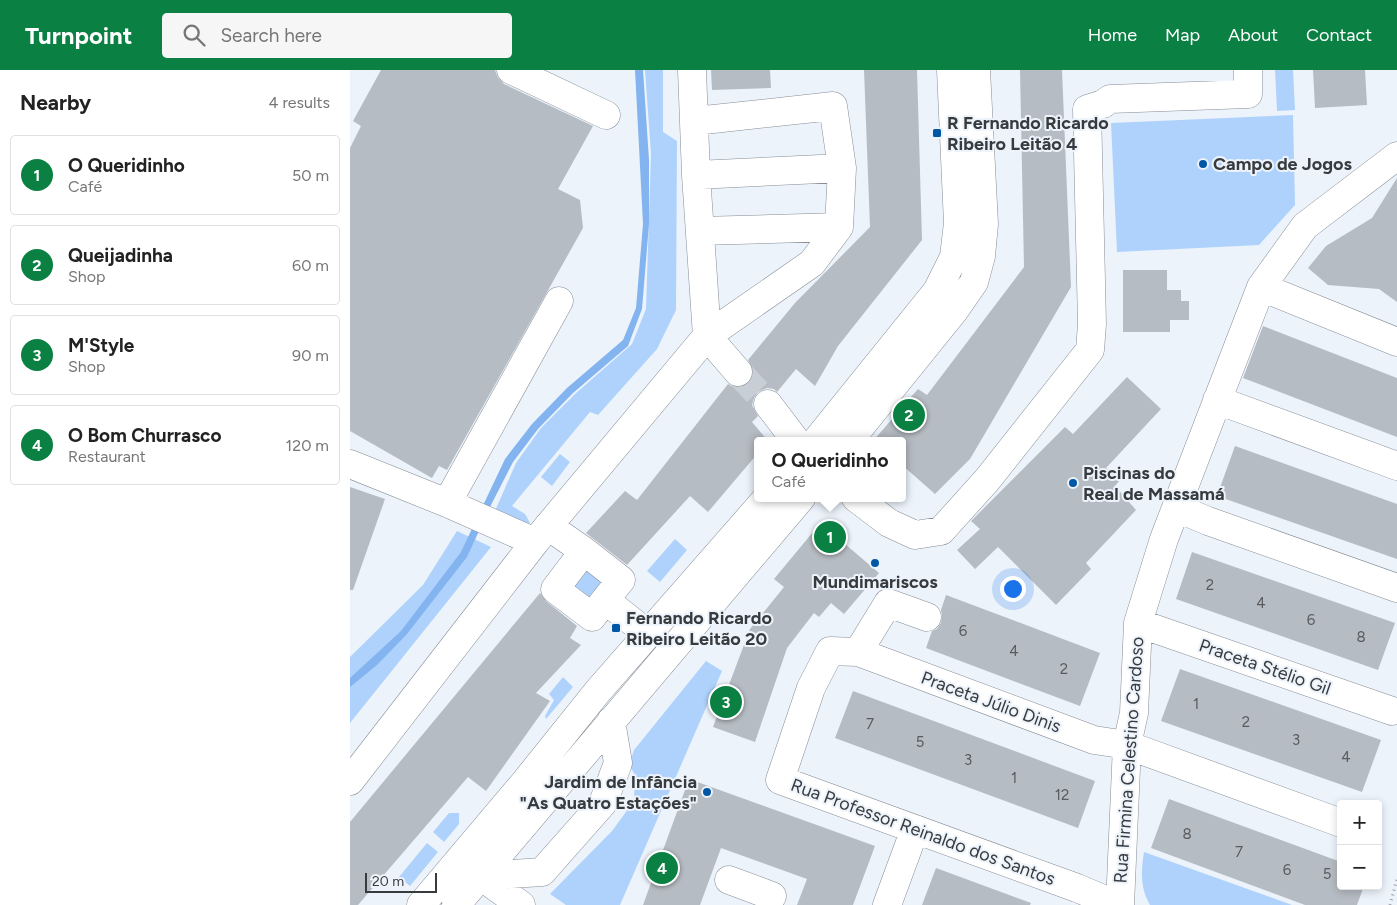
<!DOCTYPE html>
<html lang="en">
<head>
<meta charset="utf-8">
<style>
  :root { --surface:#fff; --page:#f6f6f6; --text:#222; --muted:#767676; --line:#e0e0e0; --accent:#0b8043 }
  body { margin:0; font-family:Figtree,sans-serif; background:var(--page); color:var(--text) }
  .controls { position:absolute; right:15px; bottom:15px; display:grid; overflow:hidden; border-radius:5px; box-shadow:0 2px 8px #0003 }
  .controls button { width:45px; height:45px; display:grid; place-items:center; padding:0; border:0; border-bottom:1px solid var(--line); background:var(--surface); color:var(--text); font:25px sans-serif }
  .scale { position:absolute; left:15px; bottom:12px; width:72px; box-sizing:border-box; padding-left:5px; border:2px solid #383b3e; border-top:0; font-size:14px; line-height:18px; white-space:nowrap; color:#383b3e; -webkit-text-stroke:4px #ecf3fb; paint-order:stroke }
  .you { position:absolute; left:662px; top:518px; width:18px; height:18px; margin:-12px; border:4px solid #fff; border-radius:50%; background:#1a73e8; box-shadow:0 0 0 8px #1a73e833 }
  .badge { display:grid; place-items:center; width:32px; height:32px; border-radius:50%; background:var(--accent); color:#fff; font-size:16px; font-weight:700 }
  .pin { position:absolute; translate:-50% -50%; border:2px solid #fff; box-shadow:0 1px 5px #0006 }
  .popup { position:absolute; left:404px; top:367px; width:152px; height:65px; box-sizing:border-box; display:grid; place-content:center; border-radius:5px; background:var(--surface); filter:drop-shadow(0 1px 4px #0005); font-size:16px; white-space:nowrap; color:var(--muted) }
  .popup b { font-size:19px; color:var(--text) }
  .popup::after { content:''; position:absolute; left:50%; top:100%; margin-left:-10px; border:10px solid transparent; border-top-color:var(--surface) }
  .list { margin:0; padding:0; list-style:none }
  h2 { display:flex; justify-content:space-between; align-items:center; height:65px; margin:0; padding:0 20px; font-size:21px }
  h2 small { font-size:16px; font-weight:400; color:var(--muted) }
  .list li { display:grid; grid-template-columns:32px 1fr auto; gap:15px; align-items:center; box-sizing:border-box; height:80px; margin:0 10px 10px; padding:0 10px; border:1px solid var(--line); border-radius:5px }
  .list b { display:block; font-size:19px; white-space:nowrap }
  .list p { margin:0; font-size:16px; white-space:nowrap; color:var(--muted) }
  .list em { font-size:16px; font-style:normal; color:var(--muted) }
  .icon { flex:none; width:28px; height:28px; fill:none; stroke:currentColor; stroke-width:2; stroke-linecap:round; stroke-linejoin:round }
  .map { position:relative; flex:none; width:1047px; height:835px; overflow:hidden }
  header { display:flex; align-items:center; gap:30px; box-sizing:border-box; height:70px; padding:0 25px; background:var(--accent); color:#fff }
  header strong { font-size:24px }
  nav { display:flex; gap:28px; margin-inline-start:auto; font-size:18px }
  .search { width:350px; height:45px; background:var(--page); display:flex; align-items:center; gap:12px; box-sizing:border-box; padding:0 18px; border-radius:5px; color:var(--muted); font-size:19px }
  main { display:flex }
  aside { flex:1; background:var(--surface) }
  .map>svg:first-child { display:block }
  .green { fill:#afd2fc }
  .water { fill:#83b4ef }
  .building { fill:#b6bcc3 }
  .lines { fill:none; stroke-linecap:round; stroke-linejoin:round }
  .minor-tunnel { stroke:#c8ced5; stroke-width:28; stroke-dasharray:28 14; stroke-linecap:butt }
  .minor-casing { stroke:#878d95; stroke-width:29 }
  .path { stroke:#999ea4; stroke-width:3; stroke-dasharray:1 4; stroke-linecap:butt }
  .minor { stroke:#fff; stroke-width:28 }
  .poi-dot { fill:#0057a5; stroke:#ecf3fb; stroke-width:2 }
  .labels { text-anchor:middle; stroke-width:4; stroke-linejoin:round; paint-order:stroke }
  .number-label { font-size:15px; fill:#585b5f }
  .poi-label { font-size:18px; font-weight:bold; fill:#383b3e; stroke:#ecf3fb; text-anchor:start }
  .street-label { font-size:18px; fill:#383b3e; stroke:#ecf3fb }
</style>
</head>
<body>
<header>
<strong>Turnpoint</strong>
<div class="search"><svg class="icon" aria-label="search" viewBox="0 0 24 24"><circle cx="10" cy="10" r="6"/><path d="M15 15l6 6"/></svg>Search here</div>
<nav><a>Home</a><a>Map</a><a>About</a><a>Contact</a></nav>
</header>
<main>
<aside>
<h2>Nearby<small>4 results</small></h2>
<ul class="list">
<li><span class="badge">1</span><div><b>O Queridinho</b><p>Café</p></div><em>50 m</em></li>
<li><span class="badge">2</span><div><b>Queijadinha</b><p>Shop</p></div><em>60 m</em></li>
<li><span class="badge">3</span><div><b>M'Style</b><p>Shop</p></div><em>90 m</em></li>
<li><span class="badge">4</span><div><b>O Bom Churrasco</b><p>Restaurant</p></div><em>120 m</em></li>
</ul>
</aside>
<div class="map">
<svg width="1047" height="835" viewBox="0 0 1047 835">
  <rect width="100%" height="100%" fill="#ecf3fb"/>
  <path class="green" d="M295,0H313V62L327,71L326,240L307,279L248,345L240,342L162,436L175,444L180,453H171L144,443L166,393L191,358L225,324L282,274L296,239L301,84Z
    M925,0H943L945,40L927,41Z
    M943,45L945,135L909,175L767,182L761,53Z
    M210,384L220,392L202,416L191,407Z
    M107,461L141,477L0,653V587L73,515Z
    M325,469L337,480L310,512L297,501Z
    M234,481L271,510L242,547L205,519Z
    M356,591L372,601L270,835H216L200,824L262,761L284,731L285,705L279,695L284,680Z
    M213,607L223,617L196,649L195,646L204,630L199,624Z
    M99,743H109V754L94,772L83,762Z
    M77,773L88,782L60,816L49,807Z
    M794,782L942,835H800C790,818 791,801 794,782Z"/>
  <path class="water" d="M285,0H293L299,90V154L292,239L278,276L223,323L188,359L163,392L141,435L117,487L57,564L27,595L0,617V608L51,561L111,482L155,389L182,354L217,318L273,270L286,238L293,154Z"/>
  <path class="building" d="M31,0H145L148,8L154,14L243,56L208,119L230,130L233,158L97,400L89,396L82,408L0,361V78L11,56L3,51Z
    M361,0H420L421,18L362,20Z
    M514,0H567L572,170L488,276L465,316L446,299L427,322L424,319L417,318L408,322L404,328L402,335L408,346L402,352L418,371H408V383L358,442L340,426L277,495L236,463L275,421L287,430L378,314L383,317H390L399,313L403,307V300L398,290L445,233L520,157Z
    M670,0H712L721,217L620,389L585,424L552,395V371H523L568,319L577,325L674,197Z
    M963,0H1015L1017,35L965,38Z
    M1047,108V232L1029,219L978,215L958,198L976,176L1022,148Z
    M773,200H817V220H831V231H839V250H820V262H773Z
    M913,256L1047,308V367L893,308Z
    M777,307L811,339L756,398L770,410L765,416L786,440L736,493L741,499L706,535L648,477L625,499L607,480L630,459L621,451L715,357L723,364Z
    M885,376L1047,434V489L867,426Z
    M0,417L35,429L3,520H0Z
    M474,456L529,503L494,544L481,533L469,547L464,543L437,578L405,672L363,657L400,559L434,517L424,509L463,462L467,465Z
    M842,482L1045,553L1028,600L826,529Z
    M190,523L196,531L227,556L220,568L231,575L186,623L200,631L136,721L118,707L8,835H0V752Z
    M596,525L750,583L730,636L576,578L582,561L587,559L591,553L592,545L591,540Z
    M830,599L1031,670L1012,722L811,651Z
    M503,621L745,711L728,758L485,668Z
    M339,709L525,776L503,835H447L457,809L371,778L350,835H293Z
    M819,729L991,792V816H1014L1007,835H955L801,778Z
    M586,798L681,833L680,835H572Z"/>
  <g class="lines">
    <path class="minor-tunnel" d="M388,302L418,334"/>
    <g class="minor-casing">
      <path id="minor" d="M161,0L256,45
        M342,0L346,105L357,266
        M346,105L492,98
        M350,161L489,157
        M911,217L1047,272
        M357,266L388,302
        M867,330L1047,396
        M418,334L446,371
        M466,371L587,221L604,187L608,153L601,0
        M499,371L604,241L624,212L631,186L634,154L626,0
        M0,394L97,433L185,472
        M506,428L539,453L565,465L591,461L637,410L740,280L742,254L737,39L753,34L760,29L898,24V0
        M97,433L209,231
        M827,438L858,451L1047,518
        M198,456L234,481L205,519L242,547L255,530L298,564
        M234,481L271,510L255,530
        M577,547L538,533L508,582L480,581L461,618L430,710L727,818L767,835
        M788,553L1042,641
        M508,582L744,670L777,675L991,753
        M0,711L185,472L357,266L462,193L489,157L492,98L483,36L345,51
        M125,802L171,835
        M129,806L192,802L253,733L268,693L261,651
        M379,810L422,826
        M71,835L175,712L248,621L417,428
        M106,835L451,428
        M537,835L565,759
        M770,835L777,675L784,643L788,553L814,469L911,217L955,156L1047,86"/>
    </g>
    <path class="path" d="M1040,835L1047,809"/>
    <use href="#minor" class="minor"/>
  </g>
  <g class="poi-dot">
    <rect x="582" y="58" width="10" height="10" rx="2.5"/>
    <circle cx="853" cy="94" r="5"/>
    <circle cx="723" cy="413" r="5"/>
    <circle cx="525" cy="493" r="5"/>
    <rect x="261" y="553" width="10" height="10" rx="2.5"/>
    <circle cx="357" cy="722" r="5"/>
  </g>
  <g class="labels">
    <g class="number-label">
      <text x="860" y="520">2</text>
      <text x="911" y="538">4</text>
      <text x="961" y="555">6</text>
      <text x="613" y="566">6</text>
      <text x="1011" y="572">8</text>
      <text x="664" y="586">4</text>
      <text x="714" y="604">2</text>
      <text x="846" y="639">1</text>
      <text x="896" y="657">2</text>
      <text x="520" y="659">7</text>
      <text x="946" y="675">3</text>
      <text x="570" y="677">5</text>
      <text x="996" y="692">4</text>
      <text x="618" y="695">3</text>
      <text x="664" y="713">1</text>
      <text x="712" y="730">12</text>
      <text x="837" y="769">8</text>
      <text x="889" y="787">7</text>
      <text x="937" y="805">6</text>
      <text x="977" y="809">5</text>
    </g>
    <g class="poi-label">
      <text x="597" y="59">R Fernando Ricardo<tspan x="597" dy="21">Ribeiro Leitão 4</tspan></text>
      <text x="863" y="100">Campo de Jogos</text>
      <text x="733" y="409">Piscinas do<tspan x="733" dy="21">Real de Massamá</tspan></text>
      <text x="525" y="518" text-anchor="middle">Mundimariscos</text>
      <text x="276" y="554">Fernando Ricardo<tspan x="276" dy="21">Ribeiro Leitão 20</tspan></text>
      <text x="347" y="718" text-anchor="end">Jardim de Infância<tspan x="347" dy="21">"As Quatro Estações"</tspan></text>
    </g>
    <g class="street-label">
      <text transform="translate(915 597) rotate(19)" y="6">Praceta Stélio Gil</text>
      <text transform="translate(641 632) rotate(20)" y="6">Praceta Júlio Dinis</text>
      <text transform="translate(779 690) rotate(-86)" y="6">Rua Firmina Celestino Cardoso</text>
      <text transform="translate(573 762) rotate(20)" y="6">Rua Professor Reinaldo dos Santos</text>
    </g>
  </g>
</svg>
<div class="controls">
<button>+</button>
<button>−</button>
</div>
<div class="scale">20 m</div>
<div class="you"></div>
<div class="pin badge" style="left:480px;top:467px">1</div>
<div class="popup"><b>O Queridinho</b>Café</div>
<div class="pin badge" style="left:559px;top:345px">2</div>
<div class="pin badge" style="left:376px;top:632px">3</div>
<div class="pin badge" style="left:312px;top:798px">4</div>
</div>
</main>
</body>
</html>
